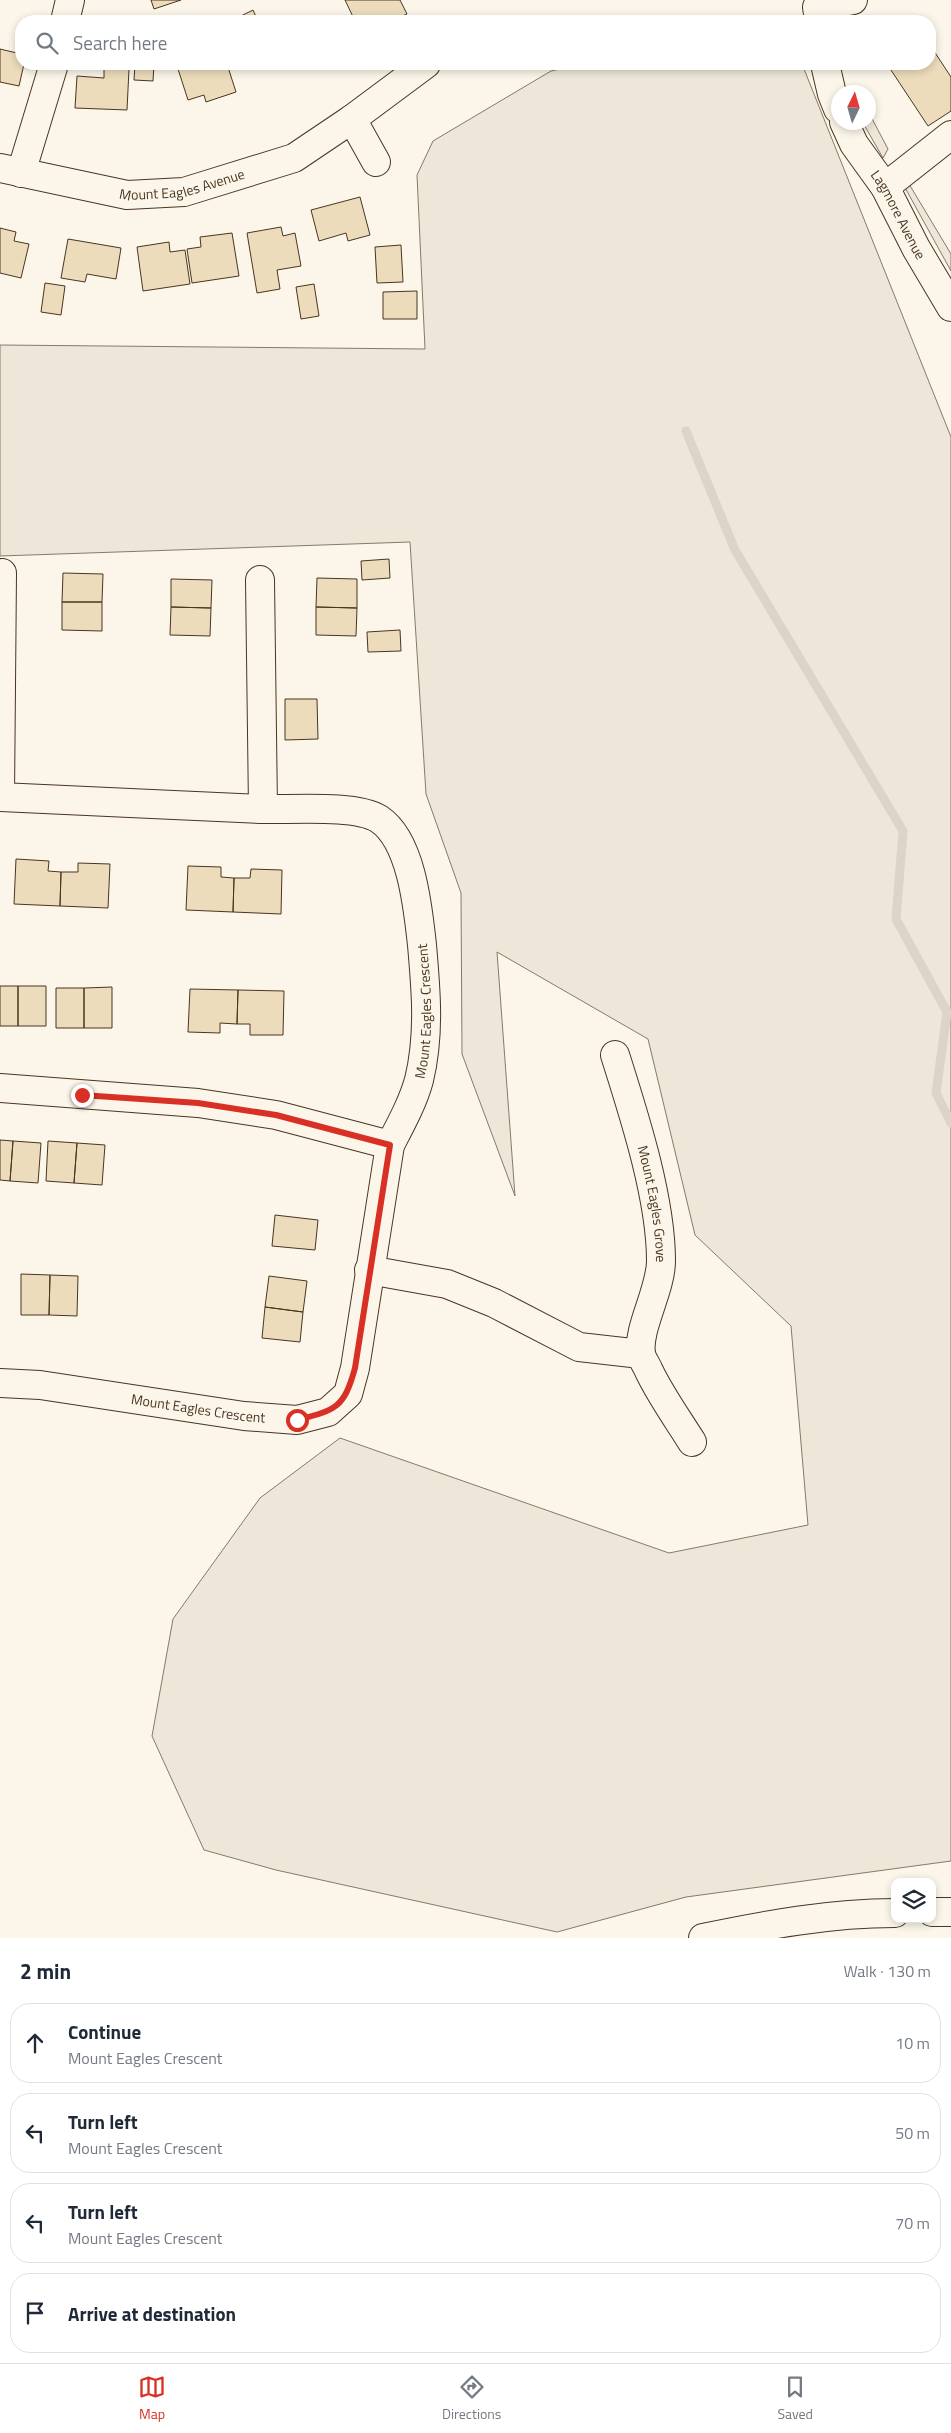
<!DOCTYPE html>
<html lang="en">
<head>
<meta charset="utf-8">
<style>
  :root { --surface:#fff; --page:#f2f2f3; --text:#1f2937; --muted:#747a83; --line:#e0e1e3; --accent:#d93025 }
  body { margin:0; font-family:"Titillium Web",sans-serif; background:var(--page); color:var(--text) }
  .controls { position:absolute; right:15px; bottom:15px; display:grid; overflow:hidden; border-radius:10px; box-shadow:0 2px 8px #0003 }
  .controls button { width:45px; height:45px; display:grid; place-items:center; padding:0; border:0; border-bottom:1px solid var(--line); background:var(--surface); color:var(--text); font:25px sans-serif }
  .compass { position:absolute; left:831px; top:85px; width:45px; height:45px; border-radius:50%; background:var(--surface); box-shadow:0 2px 8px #0003; rotate:5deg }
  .stop { position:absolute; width:15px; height:15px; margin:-11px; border:4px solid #d93025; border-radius:50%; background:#fff }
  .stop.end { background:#d93025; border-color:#fff; box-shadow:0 1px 5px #0008 }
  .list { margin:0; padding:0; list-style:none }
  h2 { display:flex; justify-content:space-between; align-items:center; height:65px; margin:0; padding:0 20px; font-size:21px }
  h2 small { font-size:16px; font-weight:400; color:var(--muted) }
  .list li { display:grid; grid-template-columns:32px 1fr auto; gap:15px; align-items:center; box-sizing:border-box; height:80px; margin:0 10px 10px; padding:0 10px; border:1px solid var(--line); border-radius:20px }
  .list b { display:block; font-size:19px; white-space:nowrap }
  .list p { margin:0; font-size:16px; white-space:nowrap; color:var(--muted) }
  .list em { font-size:16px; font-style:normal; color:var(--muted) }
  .icon { flex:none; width:28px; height:28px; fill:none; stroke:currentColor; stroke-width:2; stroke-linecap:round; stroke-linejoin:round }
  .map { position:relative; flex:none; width:951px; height:1938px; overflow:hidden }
  .search { position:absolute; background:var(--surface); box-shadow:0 2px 8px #0003; left:15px; right:15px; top:15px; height:55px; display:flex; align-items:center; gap:12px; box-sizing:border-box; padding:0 18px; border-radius:20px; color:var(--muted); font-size:19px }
  .sheet { height:425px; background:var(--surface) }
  nav { display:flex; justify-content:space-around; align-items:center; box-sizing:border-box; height:70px; border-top:1px solid var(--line); background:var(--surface); font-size:14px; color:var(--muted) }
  nav a { display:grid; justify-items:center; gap:2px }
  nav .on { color:var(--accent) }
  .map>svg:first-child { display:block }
  .green { fill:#ede6d9; stroke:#887966 }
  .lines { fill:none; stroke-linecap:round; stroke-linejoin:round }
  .stream { stroke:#dcd4c6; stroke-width:9 }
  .building { fill:#ecdcbc; stroke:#4a3520 }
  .minor-casing { stroke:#4a3520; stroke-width:30 }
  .minor { stroke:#fbf6e9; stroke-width:28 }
  .route { stroke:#d93025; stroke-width:6 }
  .labels { text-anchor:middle; stroke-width:4; stroke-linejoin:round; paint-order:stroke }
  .street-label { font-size:14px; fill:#4a3520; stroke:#fbf6e9 }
</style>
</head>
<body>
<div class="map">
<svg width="951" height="1938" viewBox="0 0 951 1938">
  <rect width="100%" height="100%" fill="#fbf6e9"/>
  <path class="green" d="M582,64H802L951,437V1861L686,1897L557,1932L276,1870L204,1850L152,1736L173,1619L260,1498L340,1438L669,1553L808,1525L791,1326L695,1235L648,1039L497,952L515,1196L462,1054L461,893L426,794L410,542L0,556V345L425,349L417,175L433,141L551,71Z
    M869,113L888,149L883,158L863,123L868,122Z
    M903,184H909L951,254V271Z"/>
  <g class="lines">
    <path class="stream" d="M686,431L735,550L903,831L896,919L947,1012L936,1093L951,1123"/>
  </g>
  <path class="building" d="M151,0H181L154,9Z
    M345,0H400L407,14L391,21H374L373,19L355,21Z
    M253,10L258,21H236L235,19Z
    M930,45L951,77V111L928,126L887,64H930Z
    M0,49L21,54V64H24L19,86L0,82Z
    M135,64H154L153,81L134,80Z
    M185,64H227L236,92L206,102L204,95L188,100L177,66Z
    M104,68L129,69L127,110L75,108L77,76L104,78Z
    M360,197L370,235L348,241L346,233L319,241L311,210Z
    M281,227L283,236L295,233L301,266L277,270L280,289L257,293L247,233Z
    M0,228L16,232L14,241L29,244L21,278L0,273Z
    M232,233L239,276L192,283L187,249L201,247L200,237Z
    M68,239L121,248L116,279L87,274L85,282L61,278Z
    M169,242L170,252L185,250L190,284L143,291L137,247Z
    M401,245L403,282L377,283L375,247Z
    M45,283L65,286L61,315L41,312Z
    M314,284L319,316L301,319L296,287Z
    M417,291V319H383V292Z
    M389,559L390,578L362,580L361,561Z
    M63,573L103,574L102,602H62Z
    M317,578L357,579V608L316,607Z
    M171,579L212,580L211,608L171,607Z
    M62,602H102V631L62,630Z
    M171,607L211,608L210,636L170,635Z
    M316,607L357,608L356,636L316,635Z
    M400,630L401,651L368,652L367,632Z
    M285,699H317L318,739L285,740Z
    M16,859L49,861L48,871L61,872L60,906L14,904Z
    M78,863L110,864L108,908L60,906L61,872H78Z
    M188,866L221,867V877L234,878L233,912L186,910Z
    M251,869L282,870L281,914L233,912L234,878H250Z
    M0,986H18V1026H0Z
    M18,986H46V1026H18Z
    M112,987V1028H84V988Z
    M56,988H84V1028H56Z
    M190,989L238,990L237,1024L220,1023V1033L188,1032Z
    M238,990L284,991L283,1035H250V1024H237Z
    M0,1140L13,1141L10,1181L0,1180Z
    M13,1141L41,1143L38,1183L10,1181Z
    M48,1141L77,1143L74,1183L46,1181Z
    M77,1143L105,1145L102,1185L74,1183Z
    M275,1215L318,1220L315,1250L272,1246Z
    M21,1274L50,1275L49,1315H21Z
    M50,1275L78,1276L77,1316L49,1315Z
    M269,1276L307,1281L303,1312L265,1307Z
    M265,1307L303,1312L300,1342L262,1338Z"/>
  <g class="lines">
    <g class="minor-casing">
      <g id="minor">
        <path d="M65,21L70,0"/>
        <path d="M819,21L817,7L853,0"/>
        <path d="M825,64L832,94L838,109"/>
        <path d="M352,119L376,162"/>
        <path id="s1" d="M844,122L854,144L885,187L916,248L951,307"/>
        <path id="s2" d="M0,168L127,195L184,192L294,158L352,119L426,64"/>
        <path d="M21,173L54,64"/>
        <path d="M885,187L951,135"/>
        <path d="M260,580L263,809"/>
        <path id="s3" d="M615,1055C634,1115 661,1198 661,1261C661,1290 637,1329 641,1354C642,1359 647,1366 649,1371C661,1396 677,1418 692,1442"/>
        <path id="s4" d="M0,1088L198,1103L276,1115L390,1145C401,1124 413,1102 419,1080C430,1035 426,990 422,945C418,909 412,841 379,819C356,804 289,810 260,809C173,805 87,801 0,797L2,573"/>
        <path d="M369,1270L447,1284L494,1303L579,1347L641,1354"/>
        <path id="s5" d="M0,1383L40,1385L244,1416L297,1420L328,1412L348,1394L355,1368L390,1145"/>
        <path d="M932,1912H951"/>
        <path d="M703,1938C766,1925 830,1913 895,1913"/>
      </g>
    </g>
    <use href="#minor" class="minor"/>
  </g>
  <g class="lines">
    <path class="route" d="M82,1095L198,1103L276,1115L390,1145L355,1368C344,1408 336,1410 297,1420"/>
  </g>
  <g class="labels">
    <g class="street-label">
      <text dy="5" stroke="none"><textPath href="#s2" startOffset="186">Mount Eagles Avenue</textPath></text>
      <text dy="5" stroke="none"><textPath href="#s1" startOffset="108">Lagmore Avenue</textPath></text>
      <text dy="5" stroke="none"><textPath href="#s4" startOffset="536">Mount Eagles Crescent</textPath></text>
      <text dy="5" stroke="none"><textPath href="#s3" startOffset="154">Mount Eagles Grove</textPath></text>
      <text dy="5" stroke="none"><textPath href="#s5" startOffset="200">Mount Eagles Crescent</textPath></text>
    </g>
  </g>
</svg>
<div class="controls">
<button><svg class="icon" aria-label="layers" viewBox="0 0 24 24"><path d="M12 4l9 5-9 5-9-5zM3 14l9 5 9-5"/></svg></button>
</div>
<svg class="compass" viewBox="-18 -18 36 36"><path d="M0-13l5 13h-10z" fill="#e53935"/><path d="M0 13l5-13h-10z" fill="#747a83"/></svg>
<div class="stop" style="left:297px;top:1420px"></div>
<div class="stop end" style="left:82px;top:1095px"></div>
<div class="search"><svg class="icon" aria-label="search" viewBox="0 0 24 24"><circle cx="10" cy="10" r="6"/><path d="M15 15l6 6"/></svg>Search here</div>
</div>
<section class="sheet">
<h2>2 min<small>Walk · 130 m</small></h2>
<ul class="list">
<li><svg class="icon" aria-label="ahead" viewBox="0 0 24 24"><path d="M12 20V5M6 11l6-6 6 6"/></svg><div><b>Continue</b><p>Mount Eagles Crescent</p></div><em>10 m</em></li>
<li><svg class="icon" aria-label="left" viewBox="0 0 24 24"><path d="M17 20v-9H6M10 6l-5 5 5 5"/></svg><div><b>Turn left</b><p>Mount Eagles Crescent</p></div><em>50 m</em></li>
<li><svg class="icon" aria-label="left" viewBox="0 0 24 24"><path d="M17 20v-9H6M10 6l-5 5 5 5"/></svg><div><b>Turn left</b><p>Mount Eagles Crescent</p></div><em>70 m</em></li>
<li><svg class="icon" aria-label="arrive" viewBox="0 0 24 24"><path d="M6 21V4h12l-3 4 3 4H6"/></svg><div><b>Arrive at destination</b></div></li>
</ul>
</section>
<nav>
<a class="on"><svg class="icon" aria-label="map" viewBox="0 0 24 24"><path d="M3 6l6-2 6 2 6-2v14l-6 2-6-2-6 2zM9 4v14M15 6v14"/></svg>Map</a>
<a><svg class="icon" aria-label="directions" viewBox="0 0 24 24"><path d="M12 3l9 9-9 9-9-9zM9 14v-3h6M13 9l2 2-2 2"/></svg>Directions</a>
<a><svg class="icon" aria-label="saved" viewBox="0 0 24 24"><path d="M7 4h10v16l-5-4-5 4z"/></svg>Saved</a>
</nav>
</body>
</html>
